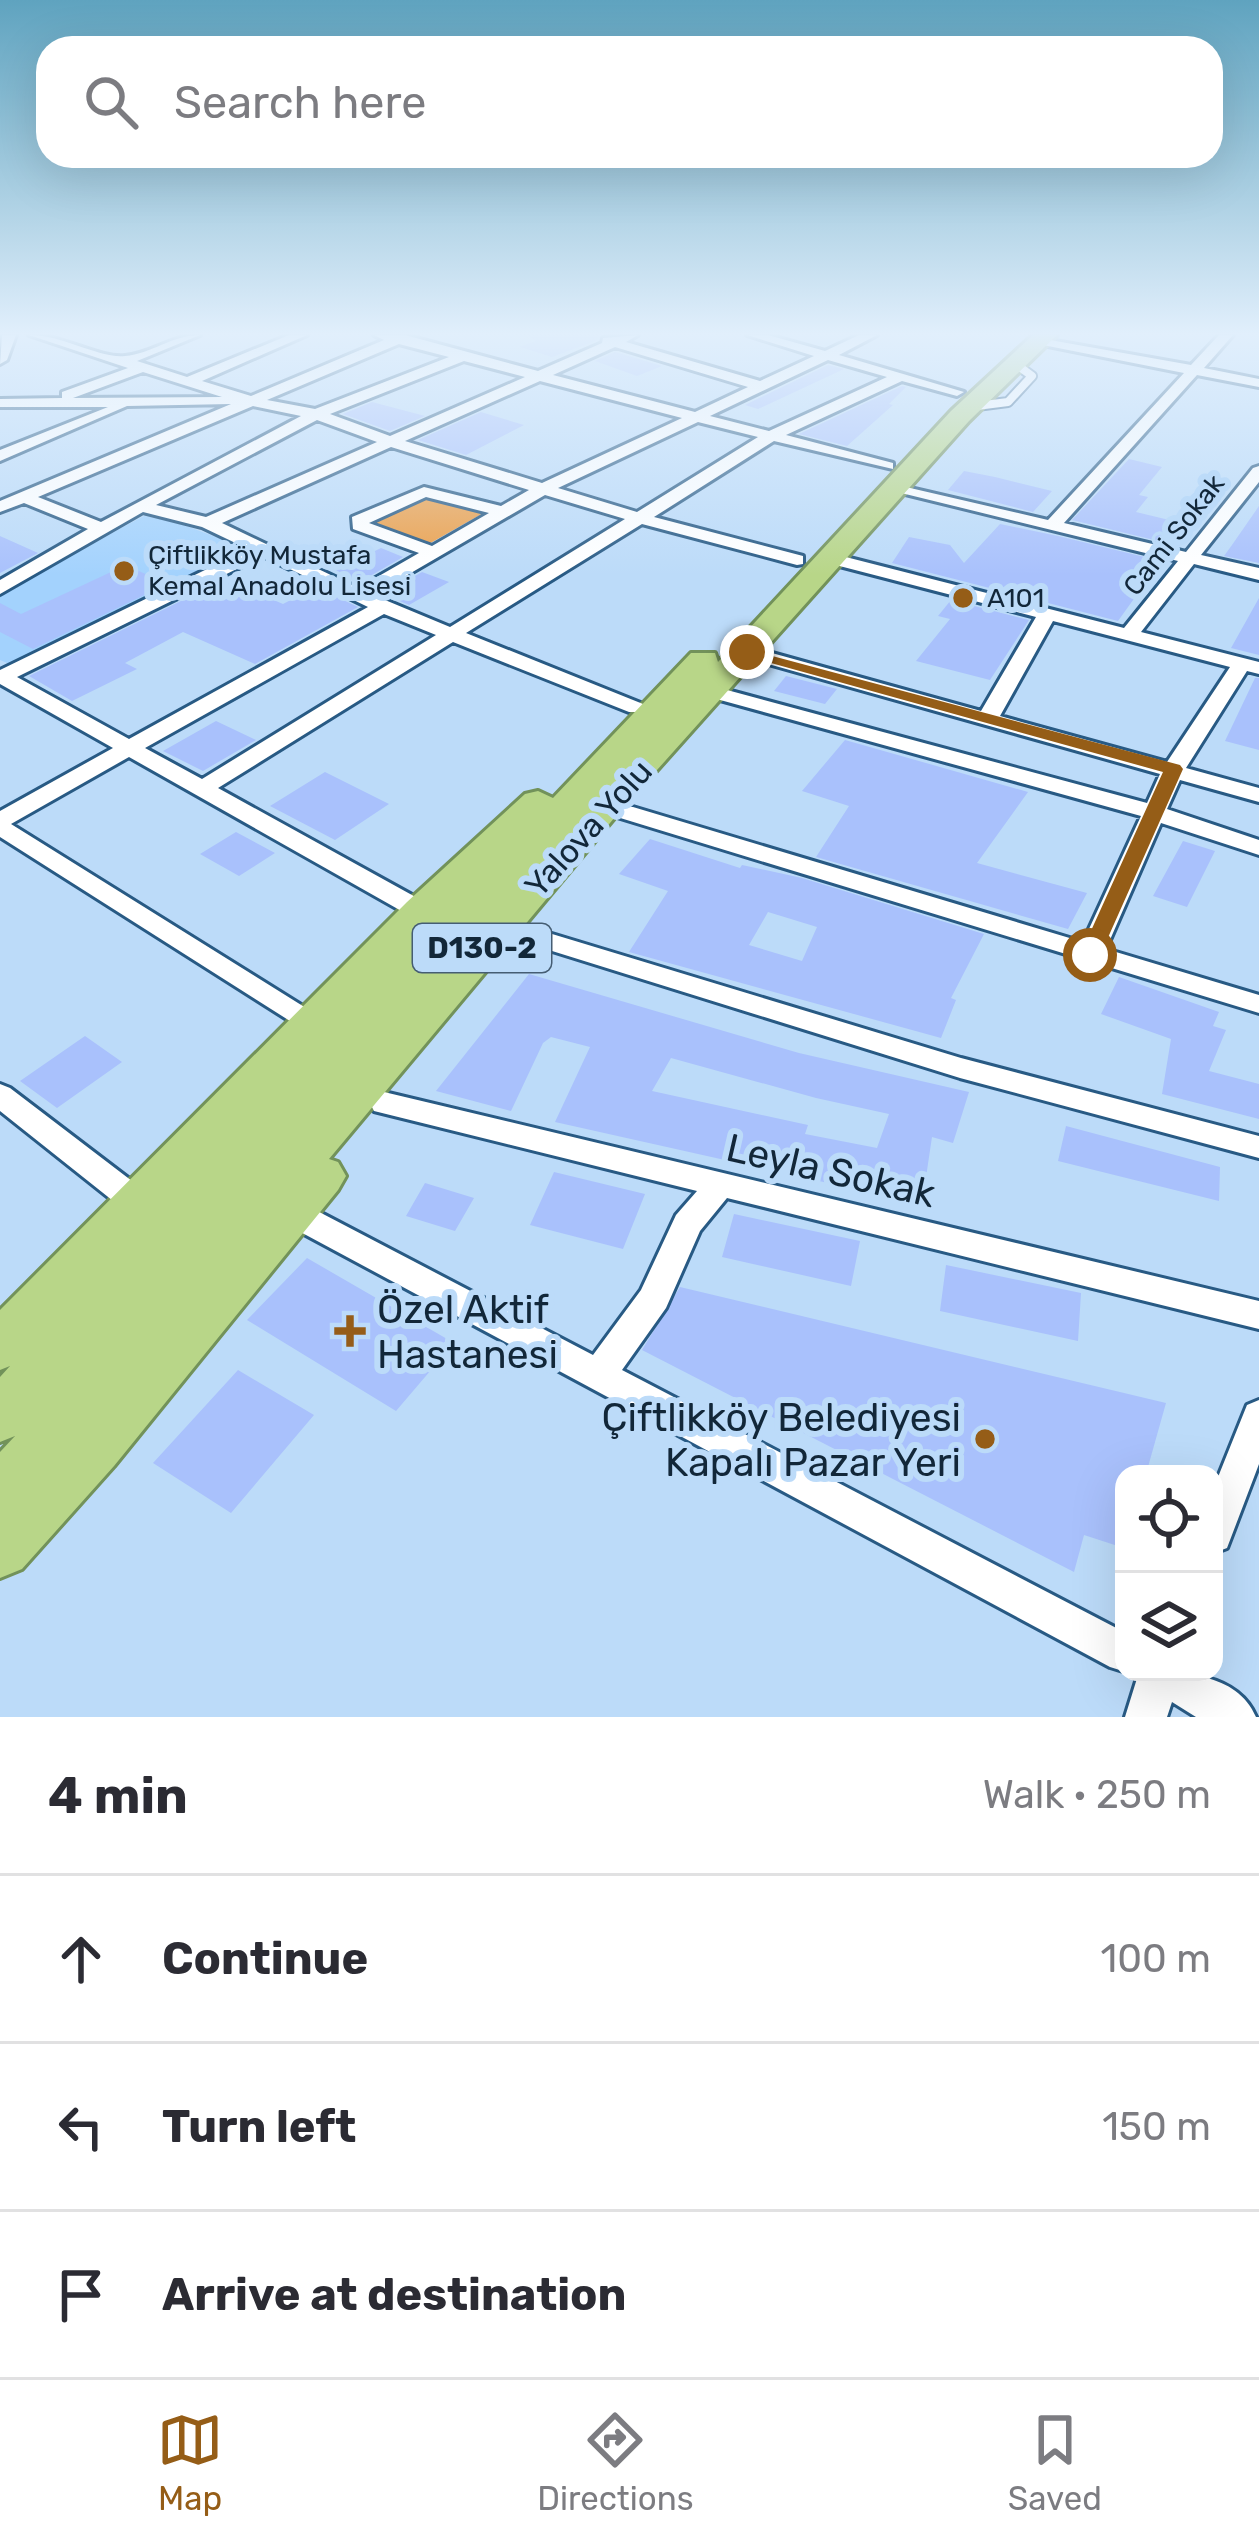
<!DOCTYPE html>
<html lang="en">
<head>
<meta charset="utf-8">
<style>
  :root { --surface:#fff; --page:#f2f2f3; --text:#2b2b33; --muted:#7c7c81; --line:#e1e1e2; --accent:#955d17 }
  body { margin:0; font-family:Rubik,sans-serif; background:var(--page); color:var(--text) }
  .controls { position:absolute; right:36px; bottom:36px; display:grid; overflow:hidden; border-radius:24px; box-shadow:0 12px 48px #0002 }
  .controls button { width:108px; height:108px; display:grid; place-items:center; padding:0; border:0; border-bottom:3px solid var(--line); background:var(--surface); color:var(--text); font:60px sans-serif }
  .stop { position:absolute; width:36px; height:36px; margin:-27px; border:9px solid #955d17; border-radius:50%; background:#fff }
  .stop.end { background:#955d17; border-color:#fff; box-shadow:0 3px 12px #0008 }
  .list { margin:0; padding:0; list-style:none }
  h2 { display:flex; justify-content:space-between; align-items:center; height:156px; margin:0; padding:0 48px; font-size:51px }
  h2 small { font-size:39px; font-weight:400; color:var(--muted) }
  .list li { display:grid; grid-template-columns:78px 1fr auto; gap:36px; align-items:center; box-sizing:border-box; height:168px; padding:0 48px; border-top:3px solid var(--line) }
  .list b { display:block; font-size:45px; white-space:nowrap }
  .list em { font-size:39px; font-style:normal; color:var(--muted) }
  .icon { flex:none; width:66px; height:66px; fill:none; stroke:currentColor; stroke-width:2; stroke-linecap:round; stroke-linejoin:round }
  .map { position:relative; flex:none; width:1259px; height:1717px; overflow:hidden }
  .search { position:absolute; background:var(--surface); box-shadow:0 12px 48px #0002; left:36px; right:36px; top:36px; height:132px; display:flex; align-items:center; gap:30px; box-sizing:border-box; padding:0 42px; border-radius:36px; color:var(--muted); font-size:45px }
  .sheet { height:660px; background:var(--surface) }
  nav { display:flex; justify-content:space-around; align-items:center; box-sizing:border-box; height:168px; border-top:3px solid var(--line); background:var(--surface); font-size:33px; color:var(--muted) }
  nav a { display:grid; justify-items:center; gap:6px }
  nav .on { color:var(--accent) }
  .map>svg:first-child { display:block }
  .built { fill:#a3d2fd }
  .green { fill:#eca14d }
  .building { fill:#a9c1fc; fill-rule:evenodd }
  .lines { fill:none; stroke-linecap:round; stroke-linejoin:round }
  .service-casing { stroke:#285a84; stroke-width:12 }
  .minor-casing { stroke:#285a84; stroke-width:6 }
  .trunk-casing { stroke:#72925a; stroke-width:6 }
  .service { stroke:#fff; stroke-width:8 }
  .minor { fill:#fff; fill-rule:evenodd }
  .trunk { fill:#b8d688; fill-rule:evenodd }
  .route { fill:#955d17 }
  .poi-dot { fill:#955d17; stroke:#bcdbf9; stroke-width:4.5 }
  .labels { text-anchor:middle; stroke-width:12; stroke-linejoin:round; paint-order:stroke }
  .far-street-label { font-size:27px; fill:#122739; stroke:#bcdbf9 }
  .far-poi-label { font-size:27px; fill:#122739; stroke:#bcdbf9; text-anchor:start }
  .shield { fill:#bcdbf9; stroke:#455d73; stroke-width:3 }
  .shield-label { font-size:30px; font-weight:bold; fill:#122739 }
  .street-label { font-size:33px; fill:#122739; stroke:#bcdbf9 }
  .near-street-label { font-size:39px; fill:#122739; stroke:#bcdbf9 }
  .near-poi-label { font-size:39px; fill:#122739; stroke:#bcdbf9; text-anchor:start }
</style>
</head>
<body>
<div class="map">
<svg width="1259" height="1717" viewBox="0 0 1259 1717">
  <rect width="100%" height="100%" fill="#bcdbf9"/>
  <path class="built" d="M144,516L170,520L251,550L12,665L0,660V592Z"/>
  <path class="green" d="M421,497H426L487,511L427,545L365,522Z"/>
  <path class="building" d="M528,335H600L595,341L552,357L520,347L536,341Z
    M615,352L662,366L637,376L595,361Z
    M828,365L844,369L758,409L745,405Z
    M902,386L906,387L889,404L893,405L847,446L799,434Z
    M372,402L425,416L390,431L343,414Z
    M481,412L524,425L466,455L418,440Z
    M1129,459L1162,467L1139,495L1148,497L1136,512L1194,526L1179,546L1072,520Z
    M964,471L995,477L1052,491L1033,512L948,490Z
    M1259,506V563L1224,556L1232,545Z
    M1000,524L1058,536L1161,561L1118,621L892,563L909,537L950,545L964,563Z
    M0,536L38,553L0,573Z
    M381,548L403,557L358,583L336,570Z
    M126,565L167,584L33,649L0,632V603L21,614Z
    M422,572L449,582L409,605L383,594Z
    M232,582L283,604L316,587L358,607L255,664L183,632L125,663L137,669L72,701L29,676L193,595L199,598Z
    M1259,598V655L1231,648Z
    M951,600L1029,620L990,680L916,661L950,619L938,616Z
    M786,676L837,689L825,704L774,691Z
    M1255,678H1259V750L1225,741Z
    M216,721L256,740L203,771L163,751Z
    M845,740L1028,792L977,863L1087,893L1068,929L816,857L849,806L802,791Z
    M325,772L389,804L335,840L270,806Z
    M236,832L275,853L239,876L200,854Z
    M650,839L740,868L742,865L802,878L984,934L951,998L956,1000L941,1038L629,952L668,891L619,874ZM768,912L817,927L802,961L749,945Z
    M1183,841L1215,851L1187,907L1153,896Z
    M529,974L799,1053L969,1092L953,1143L932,1137L922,1204L555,1122L590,1047L551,1037L543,1043L511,1111L436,1091ZM671,1058L816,1098L889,1114L877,1148L805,1134L808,1125L652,1091Z
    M1119,977L1219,1012L1213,1026L1226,1030L1209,1071L1259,1084V1119L1162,1094L1171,1039L1101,1014Z
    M85,1036L122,1062L57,1108L20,1081Z
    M1066,1126L1220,1167L1219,1201L1058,1161Z
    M554,1172L645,1194L623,1249L530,1225Z
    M425,1183L474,1198L455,1231L406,1216Z
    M734,1214L860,1241L851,1286L722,1257Z
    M307,1258L454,1343L396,1411L247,1320Z
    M946,1265L1081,1293L1078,1341L940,1311Z
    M680,1287L1166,1403L1146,1474H1124V1548L1084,1535L1074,1572L642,1350Z
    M238,1370L314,1415L231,1513L153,1463Z"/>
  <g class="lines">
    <g class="service-casing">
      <path id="service" d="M969,407L1008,402L1032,376L1013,362"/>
    </g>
    <g class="minor-casing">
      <path id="minor" d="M2,335H16L7,360L0,364Z
        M29,335C61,334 100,359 125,356C151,354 172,335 200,335L137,361L187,377L289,335H307L202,381L251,396L384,340L374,335H405L538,371L602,343L603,338L638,335L626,342L760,381L814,356L747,335H768L825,351L859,335H877L839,355L964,392L957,396L902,381L786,435L893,463V469L774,441L654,517L803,556V564L797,565L642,524L466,633L643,704L647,708L643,712H629L453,642L218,788L430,905L434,911L430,917H412L129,757L11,824L322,1018L326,1025L322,1032L312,1035L0,837V811L113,748L0,684V670L248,549L202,527L143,512L0,594V580L88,529L24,503L0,512V501L231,404L127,406L0,461V450L108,407H0V399L62,398V392L128,368ZM399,344L449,357L315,409L267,400ZM615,347L748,387L695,412L553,375ZM828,360L887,377L769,431L710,416ZM464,361L525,377L390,436L330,414ZM143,372L222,397L73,398ZM540,381L682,418L542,483L405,441ZM253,406L301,416L101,522L38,497ZM317,420L377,442L206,517L156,505ZM698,422L758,437L637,512L558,488ZM391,447L529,490L501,506L424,487L352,517L353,529L419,553L358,588L222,523ZM545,495L625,519L450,627L373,595ZM426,497L489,513L432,546L369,523ZM263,556L368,607L129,739L17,677ZM384,614L436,635L202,779L145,748Z
        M1219,335H1233L1204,368L1259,379V387L1197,375L1064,523L1186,552L1253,468L1259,466V482L1201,555L1259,568V580L1194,564L1141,632L1259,662V674L1247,671L1186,768L1259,788V802L1180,780L1167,809L1259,840V855L1161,823L1106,949L1259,995V1013L617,817L613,812L617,807H633L1083,942L1141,816L702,695L699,691L702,687H716L1147,803L1160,774L740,656L737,652L747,646L981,711L1036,617L828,563L825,559L834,554L1124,628L1178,561L885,489L893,484L1048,520L1184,373L1038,344L1031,340L1033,337L1191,365ZM1053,621L1230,667L1167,762L1000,716Z
        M529,927L961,1058L1259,1136V1158L960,1078L520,941L516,935Z
        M0,1084L10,1088L149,1194L153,1203L149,1212L138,1215L127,1212L0,1111Z
        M384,1092L1259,1301V1329L727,1198L700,1231L666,1308L622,1370L1124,1632L1126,1672L1110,1667L280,1221L275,1212L280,1203L291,1200L302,1203L593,1355L641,1290L676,1215L697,1191L374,1111L370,1103L374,1095Z
        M1259,1400V1464L1227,1548L1214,1553V1487L1247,1405Z
        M1139,1672C1180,1672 1237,1672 1256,1717H1196L1172,1702L1167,1717H1125Z"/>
    </g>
    <g class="trunk-casing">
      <path id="trunk" d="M1033,335H1057L969,421L615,817L329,1159L338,1162L346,1176L338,1190L114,1466L22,1569L0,1578V1452L15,1436L0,1442V1377L10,1366L0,1370V1310L407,902L525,794L538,791L553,798L691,653H715L718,662L951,411Z"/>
    </g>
    <use href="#service" class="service"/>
    <use href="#minor" class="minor"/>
    <use href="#trunk" class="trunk"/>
  </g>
  <linearGradient id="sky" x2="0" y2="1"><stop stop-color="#5fa3bf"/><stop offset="0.58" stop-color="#e1effc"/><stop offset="1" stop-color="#e1effc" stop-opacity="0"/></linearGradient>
  <rect width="1259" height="575" fill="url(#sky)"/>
  <path class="route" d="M742,648L1180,765L1183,769L1098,960L1090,962L1080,955L1163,772L742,655Z"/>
  <g class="poi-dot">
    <circle cx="124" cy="571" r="12"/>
    <circle cx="963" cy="598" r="12"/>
    <path d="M344 1313h12v12h12v12h-12v12h-12v-12h-12v-12h12z"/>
    <circle cx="985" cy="1439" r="12"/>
  </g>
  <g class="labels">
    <g class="far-street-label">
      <text transform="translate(1174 535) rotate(-52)" y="9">Cami Sokak</text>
    </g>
    <g class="far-poi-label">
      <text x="148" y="564">Çiftlikköy Mustafa<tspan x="148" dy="31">Kemal Anadolu Lisesi</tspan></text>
      <text x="987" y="607">A101</text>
    </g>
    <rect class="shield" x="413" y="924" width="138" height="48" rx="9"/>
    <g class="shield-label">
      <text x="482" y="958">D130-2</text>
    </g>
    <g class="street-label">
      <text transform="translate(588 828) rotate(-48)" y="12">Yalova Yolu</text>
    </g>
    <g class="near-street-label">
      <text transform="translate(831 1170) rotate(13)" y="14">Leyla Sokak</text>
    </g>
    <g class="near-poi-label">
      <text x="377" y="1323">Özel Aktif<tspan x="377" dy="45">Hastanesi</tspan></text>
      <text x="961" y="1431" text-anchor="end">Çiftlikköy Belediyesi<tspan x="961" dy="45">Kapalı Pazar Yeri</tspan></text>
    </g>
  </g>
</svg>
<div class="controls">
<button><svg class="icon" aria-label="locate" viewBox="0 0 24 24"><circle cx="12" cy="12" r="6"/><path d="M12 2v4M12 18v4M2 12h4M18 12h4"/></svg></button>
<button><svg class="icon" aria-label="layers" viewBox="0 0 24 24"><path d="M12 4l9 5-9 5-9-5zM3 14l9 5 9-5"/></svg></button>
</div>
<div class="stop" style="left:1090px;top:955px"></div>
<div class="stop end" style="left:747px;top:652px"></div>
<div class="search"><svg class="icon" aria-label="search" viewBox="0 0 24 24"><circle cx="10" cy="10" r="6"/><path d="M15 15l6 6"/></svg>Search here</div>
</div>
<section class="sheet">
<h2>4 min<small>Walk · 250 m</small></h2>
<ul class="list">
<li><svg class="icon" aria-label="ahead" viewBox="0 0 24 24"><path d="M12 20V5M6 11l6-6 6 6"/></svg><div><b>Continue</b></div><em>100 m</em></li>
<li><svg class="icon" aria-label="left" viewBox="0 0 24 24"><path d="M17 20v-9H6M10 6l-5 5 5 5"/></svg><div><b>Turn left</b></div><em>150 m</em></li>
<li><svg class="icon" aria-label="arrive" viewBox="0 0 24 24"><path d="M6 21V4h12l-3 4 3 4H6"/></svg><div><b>Arrive at destination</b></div></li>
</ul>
</section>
<nav>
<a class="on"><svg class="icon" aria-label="map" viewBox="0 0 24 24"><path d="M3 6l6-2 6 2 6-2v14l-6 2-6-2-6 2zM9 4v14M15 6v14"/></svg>Map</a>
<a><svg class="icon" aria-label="directions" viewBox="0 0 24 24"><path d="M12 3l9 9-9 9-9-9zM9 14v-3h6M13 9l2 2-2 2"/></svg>Directions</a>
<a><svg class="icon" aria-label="saved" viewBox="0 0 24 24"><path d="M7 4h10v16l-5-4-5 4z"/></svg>Saved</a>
</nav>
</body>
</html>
